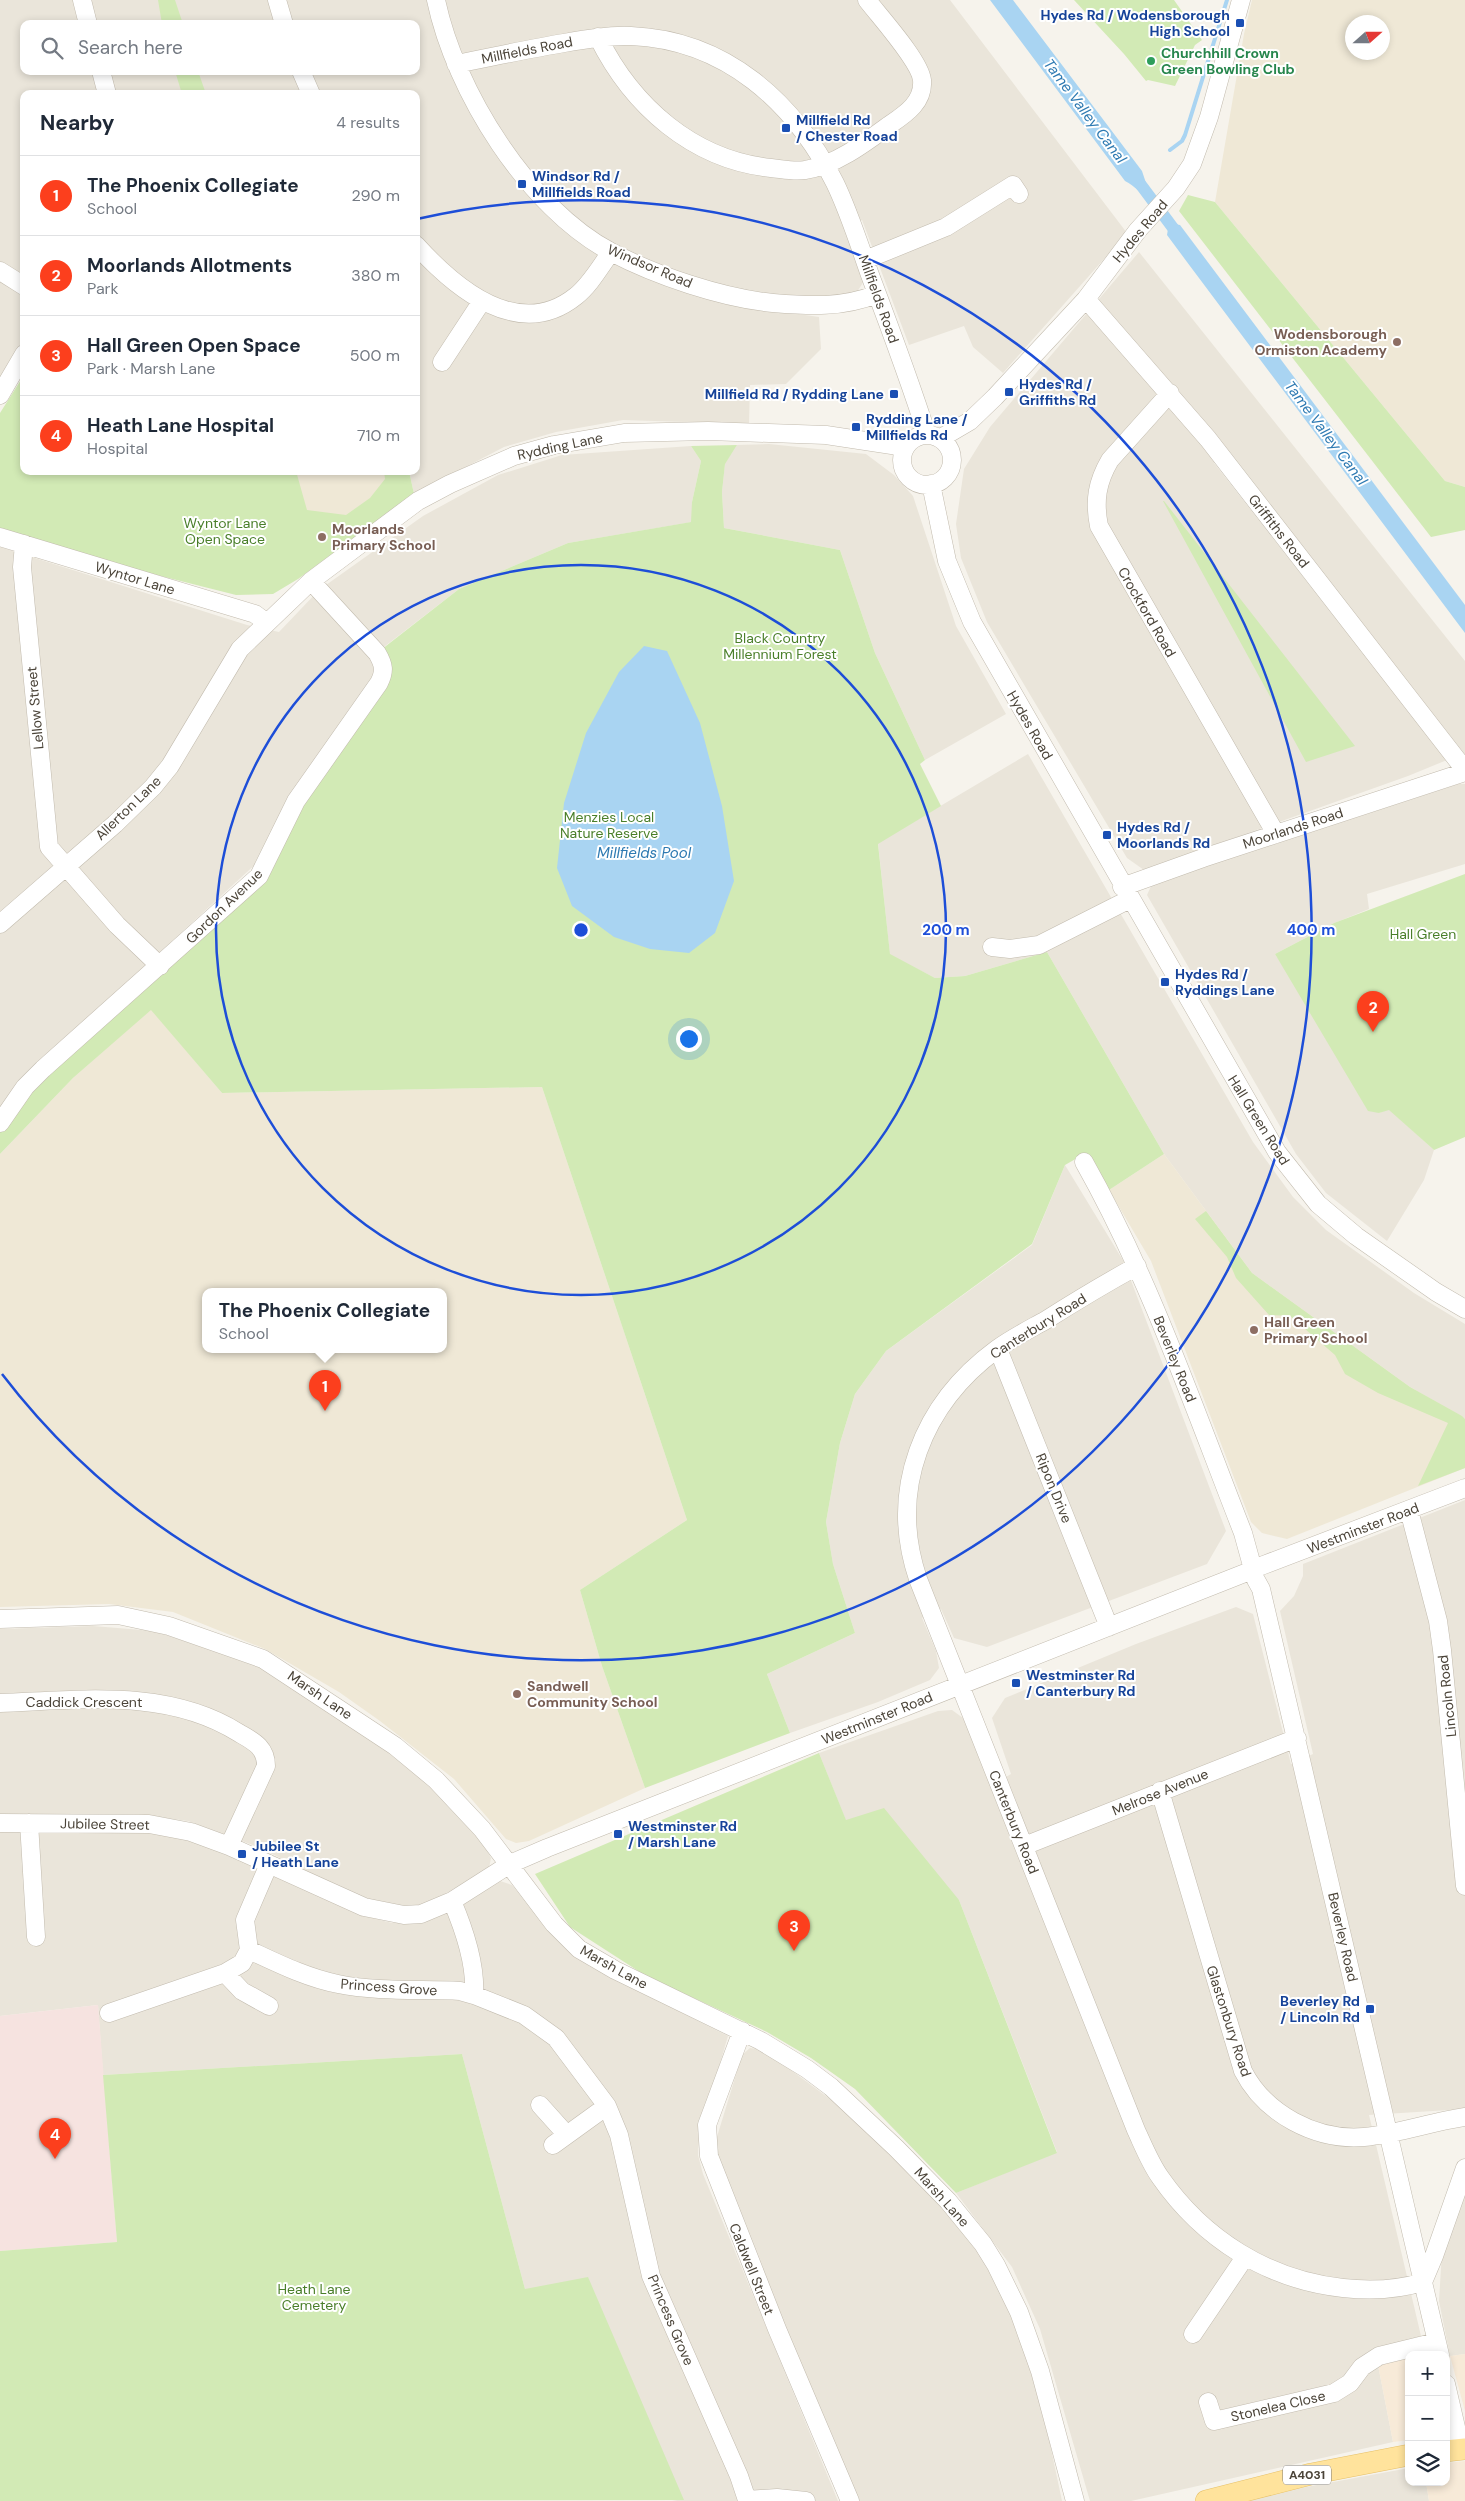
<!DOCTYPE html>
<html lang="en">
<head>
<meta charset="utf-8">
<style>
  :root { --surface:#fff; --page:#f2f2f3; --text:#1f2937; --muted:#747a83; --line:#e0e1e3; --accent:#fc3f1d }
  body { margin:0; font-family:"DM Sans",sans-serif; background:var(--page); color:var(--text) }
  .controls { position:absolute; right:15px; bottom:15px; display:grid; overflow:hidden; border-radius:10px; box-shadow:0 2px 8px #0003 }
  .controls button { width:45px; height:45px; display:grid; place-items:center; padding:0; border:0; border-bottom:1px solid var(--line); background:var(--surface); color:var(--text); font:25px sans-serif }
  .compass { position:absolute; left:1345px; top:15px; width:45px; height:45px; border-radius:50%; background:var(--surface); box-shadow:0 2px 8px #0003; rotate:69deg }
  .you { position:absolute; left:688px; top:1038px; width:18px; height:18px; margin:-12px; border:4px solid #fff; border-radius:50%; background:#1a73e8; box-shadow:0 0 0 8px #1a73e833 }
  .badge { display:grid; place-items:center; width:32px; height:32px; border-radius:50%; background:var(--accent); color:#fff; font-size:16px; font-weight:700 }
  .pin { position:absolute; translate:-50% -41px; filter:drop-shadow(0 1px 2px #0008) }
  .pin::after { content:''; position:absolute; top:26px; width:18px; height:15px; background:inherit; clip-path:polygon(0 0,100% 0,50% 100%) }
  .popup { position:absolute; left:202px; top:1288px; width:245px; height:65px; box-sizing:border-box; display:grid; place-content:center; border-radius:10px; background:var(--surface); filter:drop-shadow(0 1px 4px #0005); font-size:16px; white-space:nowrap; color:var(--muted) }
  .popup b { font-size:19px; color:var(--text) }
  .popup::after { content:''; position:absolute; left:50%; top:100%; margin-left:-10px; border:10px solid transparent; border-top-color:var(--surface) }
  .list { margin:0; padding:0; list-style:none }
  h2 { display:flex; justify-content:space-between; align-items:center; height:65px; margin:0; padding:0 20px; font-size:21px }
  h2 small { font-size:16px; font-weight:400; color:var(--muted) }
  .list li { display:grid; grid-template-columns:32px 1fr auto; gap:15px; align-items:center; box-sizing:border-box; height:80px; padding:0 20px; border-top:1px solid var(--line) }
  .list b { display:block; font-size:19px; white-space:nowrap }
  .list p { margin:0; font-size:16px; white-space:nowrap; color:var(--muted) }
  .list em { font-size:16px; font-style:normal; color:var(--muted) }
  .icon { flex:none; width:28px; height:28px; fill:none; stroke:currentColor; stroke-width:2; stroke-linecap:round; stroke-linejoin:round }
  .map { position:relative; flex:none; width:1465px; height:2501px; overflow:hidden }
  .search { position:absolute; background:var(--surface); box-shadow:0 2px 8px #0003; left:20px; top:20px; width:400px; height:55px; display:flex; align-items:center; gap:12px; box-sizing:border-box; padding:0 18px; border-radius:10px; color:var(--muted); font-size:19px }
  .panel { position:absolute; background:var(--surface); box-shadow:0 2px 8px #0003; left:20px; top:90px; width:400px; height:385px; border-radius:10px }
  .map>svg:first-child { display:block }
  .residential { fill:#eae5da }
  .commercial { fill:#f7ead8 }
  .education { fill:#efe8d6; fill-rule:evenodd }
  .medical { fill:#f6e3e0 }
  .green { fill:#d2eab5 }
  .water { fill:#a9d4f2 }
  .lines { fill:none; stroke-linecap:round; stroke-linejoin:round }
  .stream { stroke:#a9d4f2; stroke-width:4 }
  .canal { stroke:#a9d4f2; stroke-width:12 }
  .minor-casing { stroke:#c2bbae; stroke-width:19 }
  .major-casing { stroke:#e6c16a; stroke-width:22 }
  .minor { stroke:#fff; stroke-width:18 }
  .major { stroke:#ffe39c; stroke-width:21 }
  .ring { fill:none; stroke:#1d4ed8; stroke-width:2.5 }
  .transit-dot { fill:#1a4fb4; stroke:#fff; stroke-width:2 }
  .leisure-dot { fill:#2e9e5b; stroke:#fff; stroke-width:2 }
  .education-dot { fill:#8d6e63; stroke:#fff; stroke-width:2 }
  .labels { text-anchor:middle; stroke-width:4; stroke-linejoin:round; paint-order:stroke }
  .shield { fill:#fff; stroke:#817c74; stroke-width:1 }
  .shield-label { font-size:12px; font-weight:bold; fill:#4b4439 }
  .transit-label { font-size:14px; font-weight:bold; fill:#164399; stroke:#fff; text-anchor:start }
  .street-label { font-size:14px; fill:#4b4439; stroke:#fff }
  .leisure-label { font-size:14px; font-weight:bold; fill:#27864d; stroke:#fff; text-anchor:start }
  .education-label { font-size:14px; font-weight:bold; fill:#785e54; stroke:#fff; text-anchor:start }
  .park-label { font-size:14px; fill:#4a7f2a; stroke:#fff }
  .water-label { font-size:15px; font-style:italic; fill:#2e7ab2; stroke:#fff }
  .centre { fill:#1d4ed8; stroke:#fff; stroke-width:2.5 }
  .ring-label { font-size:15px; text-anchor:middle; font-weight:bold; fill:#1d4ed8; stroke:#fff; stroke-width:4; stroke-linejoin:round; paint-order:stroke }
</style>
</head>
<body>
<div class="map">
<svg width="1465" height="2501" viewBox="0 0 1465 2501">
  <rect width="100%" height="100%" fill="#f6f3ec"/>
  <path class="residential" d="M0,0H269L274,24H24V71H291L303,94H24V341L0,380Z
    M286,0H950L1127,233L1003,373L973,347L964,326L909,345L862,220L846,229L864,281L857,292L818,298L737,305L819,317L821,349L786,384L750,385L749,424L623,420L556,432L504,447L414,494L409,471H416V94H321L311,71H416V24H293Z
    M1139,252L1465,661V755L1227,452L1214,463L1447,760L1408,776L1144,870L1127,858L987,622L961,558L956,524L964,469L990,427Z
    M769,444L866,454L894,475L913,496L956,626L1006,714L925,760L875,653L840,550L724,528L722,492L725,463L737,445Z
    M691,446L701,461L692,502V522L568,543L459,589L380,650L379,674L258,862L21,1080L0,1110V547L247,625L279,632L319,590L423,516L498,475L562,455Z
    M1028,754L1253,1142L1293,1197L1326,1230L1414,1293L1465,1324V1419L1410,1387L1252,1273L1164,1154L1047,952L965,976L935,978L890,955L878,843Z
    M1458,784H1465V864L1367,894L1369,909L1332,924L1275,954L1379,1113L1389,1109L1434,1150L1424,1180L1387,1241L1326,1193L1296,1154L1147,895L1152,884Z
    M1065,1165L1124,1262L1226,1531L1207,1564L987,1647L954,1638L941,1609L922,1618L936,1651L939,1668L930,1680L878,1702L790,1733L767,1674L855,1633L833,1564L826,1522L840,1443L855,1394L886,1351L1032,1245Z
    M1465,1500V2109L1369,2115L1421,2336L1367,2352L1378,2365L1393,2442L1131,2501H1090L1040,2329L1012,2267L956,2193L1057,2152L959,1900L846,1821L819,1753L938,1711L952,1710L963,1718L992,1785L1011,1774L992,1718L1005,1698L1136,1644L1236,1607L1253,1614L1291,1764L1313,1754L1280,1611L1294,1596L1303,1576V1564Z
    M93,1626L154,1631L262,1667L384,1748L431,1787L484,1845L491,1858L489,1868L443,1895L417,1907L380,1903L347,1891L258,1847L188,1821L137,1814H0V1629Z
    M0,1832H144L190,1838L230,1853L368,1917L392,1923L423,1920L500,1881L512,1885L563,1945L589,1966L728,2036L699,2135L698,2155L703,2174L838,2501H672L683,2499L525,2289L462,2054L103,2075L98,2005L0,2016Z
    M750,2048L764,2050L838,2105L918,2181L968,2237L995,2277L1022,2337L1046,2425L1062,2501H858L791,2343L717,2156L716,2140L742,2055Z
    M1465,2182V2354L1450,2356L1439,2301L1442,2252Z
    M1409,2468V2482H1426L1429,2501H1250L1306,2487Z"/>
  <path class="commercial" d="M1465,2354V2411L1450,2356Z
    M1409,2355V2440L1393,2442L1378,2365Z
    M1465,2461V2501H1429L1426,2482H1446V2463Z"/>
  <path class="education" d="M1252,0H1465V487L1445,481L1215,202L1244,34ZM1352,22H1382V52H1352Z
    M273,471H409L298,579Z
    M151,1009L222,1093L542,1087L687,1520L580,1590L602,1666L645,1788L529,1841L516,1843L506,1839L454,1779L380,1721L339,1692L265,1649L173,1612L109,1604L0,1607V1154L73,1078ZM206,1292H444V1350H206Z
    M1164,1154L1252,1273L1410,1387L1462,1416L1465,1419V1468L1287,1539L1262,1533L1251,1522L1151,1261L1109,1190Z"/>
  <path class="medical" d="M98,2005L117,2242L0,2251V2016Z"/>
  <path class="green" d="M158,0H175L183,24H162Z
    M1074,0H1174L1202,40L1195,45L1175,86L1148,80L1146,81L1124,54Z
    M175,71H198L206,94H182Z
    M1188,195L1215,202L1445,481L1465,487V530L1431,537L1179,211Z
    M24,375V471H296L307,510L346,515L370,498L385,479L384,471H409L414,494L298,579L273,594L236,595L141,571L0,528V413Z
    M737,445L725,464L722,492L724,528L840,550L875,653L925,760L920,764L941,806L878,844L890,954L935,978L965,976L1047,952L1164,1154L1109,1190L1086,1153L1065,1165L1032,1244L886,1351L855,1394L840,1443L826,1522L833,1564L855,1633L767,1674L790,1733L645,1788L602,1666L580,1590L687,1520L542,1087L222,1093L151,1010L73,1078L0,1154V1122L25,1087L259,876L379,683L377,653L459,589L568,543L691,522L692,502L701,461L691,446Z
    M1163,501H1164L1355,746L1306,762Z
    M1465,874V1137L1434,1150L1389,1110L1379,1113L1368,1111L1275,954L1334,923Z
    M1206,1211L1252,1273L1410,1387L1462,1416L1465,1419V1468L1418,1486L1448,1423L1378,1393L1345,1374L1335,1355L1290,1316L1269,1315L1236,1278L1227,1257L1195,1219Z
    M819,1753L846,1820L884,1808L959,1900L1057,2153L956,2193L855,2089L811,2058L767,2032L646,1976L570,1927L535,1874Z
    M462,2054L525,2289L588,2277L684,2500L0,2501V2251L117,2242L103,2075Z"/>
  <path class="water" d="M990,0H1013L1142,171L1151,198C1141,195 1135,186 1125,181Z
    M1169,223L1180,225L1465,605V633L1187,262L1167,235Z
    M644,646L667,651L700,723L722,806L734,881L715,933L689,953L650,949L614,937L572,906L557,868L564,803L586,733L619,672Z"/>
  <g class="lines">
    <path class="stream" d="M1170,150L1182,141L1185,135L1227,0"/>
    <path class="canal" d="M1141,185L1179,236"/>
    <g class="minor-casing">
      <path id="minor" d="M82,0L88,24
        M277,0L284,24
        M436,0C455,91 528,208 611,252C657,276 722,298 773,303C809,306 843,308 877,294
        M598,37C632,106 693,160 771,168C782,169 794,172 805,170C834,166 865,143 888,126C904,115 924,103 922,80C920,61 880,17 867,0
        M456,64C492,57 528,49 564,43C586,39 609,35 631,36C726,40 794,102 835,183C849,212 859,244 870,275C890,328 910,381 927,435
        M101,71L107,94
        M301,71L311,94
        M416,245C455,288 519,342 576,296C590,285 600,267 611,252
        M865,260L946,227L1013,185L1019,194
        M0,271L24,286
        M1086,299L1208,439L1465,770
        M442,362L482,301
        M1170,393L1110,460C1097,482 1094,501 1099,526L1276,834
        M0,395L24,354
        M902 460a25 25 0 1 1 50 0a25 25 0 1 1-50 0Z
        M941,438L970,421L995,397L1086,299L1138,230L1176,188L1192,164L1209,117L1241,0
        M931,484L947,561L972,622L1277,1152L1318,1204L1356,1236L1436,1292L1465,1309
        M0,537L255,614L267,623
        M24,544L22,567L49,847L117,925L160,966
        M1122,887L1203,858L1465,772
        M0,924L115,824L153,787L170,766L240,649L311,581L418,501L450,484L514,456L554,445L624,433L708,431L826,435L905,447
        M992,947L1010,949L1039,945L1130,899
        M0,1123L25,1087L43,1069L259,876L296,801L379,683C385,671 384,665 377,653L311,581
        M1084,1162C1150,1279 1194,1408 1243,1533L1251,1562
        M1137,1266C1106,1283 1076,1301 1046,1320C1030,1329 1012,1338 997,1349C922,1404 888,1490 918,1579L1136,2130C1143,2145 1150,2163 1160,2177C1203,2239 1268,2280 1343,2288C1370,2291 1397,2290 1423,2282L1434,2256L1465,2168
        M998,1349L1109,1627
        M1409,1510L1438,1621L1442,1650L1465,1886
        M1261,1566L1465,1488
        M1256,1580L1261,1589L1440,2355
        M0,1619L118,1615L169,1626L263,1659L395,1746L436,1780L482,1829L554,1924L579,1949L615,1970L761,2041L807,2069L831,2087L896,2148L948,2201L983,2244L996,2265L1019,2312L1040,2371L1075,2501
        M0,1703C80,1700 168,1688 239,1733C253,1741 266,1747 266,1766L229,1846
        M1160,1791L1243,2071C1265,2114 1316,2141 1364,2137C1398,2134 1431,2122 1465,2117
        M0,1823L149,1824L191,1832L229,1846L364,1907L404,1915L421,1914L452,1901L510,1864L547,1848L1245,1573
        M29,1823L36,1937
        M1024,1846L1297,1738
        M269,1864L245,1920L249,1950C277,1963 307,1978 338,1984C377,1992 420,1989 460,1991L474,1995C476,1965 464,1929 452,1901
        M225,1973L242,1991L269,2006
        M474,1995L524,2015L556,2038L607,2106L619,2135L651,2276L739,2476L747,2500L777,2498L806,2501
        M109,2013L225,1973L242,1963L249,1950
        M742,2031L707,2125L709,2156L777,2329L850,2501
        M540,2105L566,2134
        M553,2145L607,2106
        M1193,2334L1245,2257
        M1446,2384L1461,2449
        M1208,2402L1214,2421L1334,2393L1350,2383L1362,2367L1379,2356L1436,2342"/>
    </g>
    <g class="major-casing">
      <path id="major" d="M1446,2451L1465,2449
        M1206,2501L1311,2474L1409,2455"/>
    </g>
    <use href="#minor" class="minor"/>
    <use href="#major" class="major"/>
  </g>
  <g class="ring">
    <circle cx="581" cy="930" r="365"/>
    <path d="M417 219A730 730 0 1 1 2 1374"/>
  </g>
  <g class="transit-dot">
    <rect x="1235" y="18" width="10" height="10" rx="2.5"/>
    <rect x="781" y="123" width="10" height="10" rx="2.5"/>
    <rect x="517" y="179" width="10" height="10" rx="2.5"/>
    <rect x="1004" y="387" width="10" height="10" rx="2.5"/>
    <rect x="889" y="389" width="10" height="10" rx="2.5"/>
    <rect x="851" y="422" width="10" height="10" rx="2.5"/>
    <rect x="1102" y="830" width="10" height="10" rx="2.5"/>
    <rect x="1160" y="977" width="10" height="10" rx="2.5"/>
    <rect x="1011" y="1678" width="10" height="10" rx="2.5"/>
    <rect x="613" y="1829" width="10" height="10" rx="2.5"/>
    <rect x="237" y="1849" width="10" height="10" rx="2.5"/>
    <rect x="1365" y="2004" width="10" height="10" rx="2.5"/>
  </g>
  <circle class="leisure-dot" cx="1151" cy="61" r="5"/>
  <g class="education-dot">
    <circle cx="1397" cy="342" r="5"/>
    <circle cx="322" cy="537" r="5"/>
    <circle cx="1254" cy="1330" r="5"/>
    <circle cx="517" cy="1694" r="5"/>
  </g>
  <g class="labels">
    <rect class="shield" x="1283" y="2465.5" width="48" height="19" rx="4"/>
    <g class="shield-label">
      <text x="1307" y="2479">A4031</text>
    </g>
    <g class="transit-label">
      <text x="1230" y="20" text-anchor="end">Hydes Rd / Wodensborough<tspan x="1230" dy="16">High School</tspan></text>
      <text x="796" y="125">Millfield Rd<tspan x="796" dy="16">/ Chester Road</tspan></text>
      <text x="532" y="181">Windsor Rd /<tspan x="532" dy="16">Millfields Road</tspan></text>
      <text x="1019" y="389">Hydes Rd /<tspan x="1019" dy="16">Griffiths Rd</tspan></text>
      <text x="884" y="399" text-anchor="end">Millfield Rd / Rydding Lane</text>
      <text x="866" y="424">Rydding Lane /<tspan x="866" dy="16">Millfields Rd</tspan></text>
      <text x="1117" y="832">Hydes Rd /<tspan x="1117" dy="16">Moorlands Rd</tspan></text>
      <text x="1175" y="979">Hydes Rd /<tspan x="1175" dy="16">Ryddings Lane</tspan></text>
      <text x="1026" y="1680">Westminster Rd<tspan x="1026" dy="16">/ Canterbury Rd</tspan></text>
      <text x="628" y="1831">Westminster Rd<tspan x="628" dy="16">/ Marsh Lane</tspan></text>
      <text x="252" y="1851">Jubilee St<tspan x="252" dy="16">/ Heath Lane</tspan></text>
      <text x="1360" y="2006" text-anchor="end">Beverley Rd<tspan x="1360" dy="16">/ Lincoln Rd</tspan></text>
    </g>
    <g class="street-label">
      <text transform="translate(527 50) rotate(-11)" y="5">Millfields Road</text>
      <text transform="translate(1140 231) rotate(-50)" y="5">Hydes Road</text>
      <text transform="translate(650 266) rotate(23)" y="5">Windsor Road</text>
      <text transform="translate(879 299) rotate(70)" y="5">Millfields Road</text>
      <text transform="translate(560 446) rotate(-12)" y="5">Rydding Lane</text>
      <text transform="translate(1279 531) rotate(52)" y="5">Griffiths Road</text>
      <text transform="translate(135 578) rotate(17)" y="5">Wyntor Lane</text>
      <text transform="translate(1147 612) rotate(60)" y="5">Crockford Road</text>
      <text transform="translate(35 708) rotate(-95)" y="5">Lellow Street</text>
      <text transform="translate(1030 725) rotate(60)" y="5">Hydes Road</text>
      <text transform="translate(128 808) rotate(-44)" y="5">Allerton Lane</text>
      <text transform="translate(1293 828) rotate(-18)" y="5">Moorlands Road</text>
      <text transform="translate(224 906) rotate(-44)" y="5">Gordon Avenue</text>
      <text transform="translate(1259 1120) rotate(58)" y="5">Hall Green Road</text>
      <text transform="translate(1038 1326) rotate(-32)" y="5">Canterbury Road</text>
      <text transform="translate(1175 1359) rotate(68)" y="5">Beverley Road</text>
      <text transform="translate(1054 1488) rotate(68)" y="5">Ripon Drive</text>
      <text transform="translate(1363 1528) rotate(-21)" y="5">Westminster Road</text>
      <text transform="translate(320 1695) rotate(34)" y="5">Marsh Lane</text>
      <text transform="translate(1447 1696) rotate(-96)" y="5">Lincoln Road</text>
      <text x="84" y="1707">Caddick Crescent</text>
      <text transform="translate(877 1718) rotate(-22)" y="5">Westminster Road</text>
      <text transform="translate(1160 1792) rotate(-22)" y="5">Melrose Avenue</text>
      <text transform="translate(1014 1822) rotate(68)" y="5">Canterbury Road</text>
      <text transform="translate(105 1824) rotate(1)" y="5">Jubilee Street</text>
      <text transform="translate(1343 1937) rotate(77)" y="5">Beverley Road</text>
      <text transform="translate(614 1967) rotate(29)" y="5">Marsh Lane</text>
      <text transform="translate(389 1987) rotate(4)" y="5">Princess Grove</text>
      <text transform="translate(1229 2021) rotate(72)" y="5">Glastonbury Road</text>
      <text transform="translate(942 2197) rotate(48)" y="5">Marsh Lane</text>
      <text transform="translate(752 2269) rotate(68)" y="5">Caldwell Street</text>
      <text transform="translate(671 2320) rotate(67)" y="5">Princess Grove</text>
      <text transform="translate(1278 2406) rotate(-13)" y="5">Stonelea Close</text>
    </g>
    <g class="leisure-label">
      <text x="1161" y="58">Churchhill Crown<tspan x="1161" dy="16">Green Bowling Club</tspan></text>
    </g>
    <g class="education-label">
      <text x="1387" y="339" text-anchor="end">Wodensborough<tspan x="1387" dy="16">Ormiston Academy</tspan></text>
      <text x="332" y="534">Moorlands<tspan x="332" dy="16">Primary School</tspan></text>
      <text x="1264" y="1327">Hall Green<tspan x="1264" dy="16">Primary School</tspan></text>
      <text x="527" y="1691">Sandwell<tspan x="527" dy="16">Community School</tspan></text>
    </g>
    <g class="park-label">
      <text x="225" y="528">Wyntor Lane<tspan x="225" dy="16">Open Space</tspan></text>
      <text x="780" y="643">Black Country<tspan x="780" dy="16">Millennium Forest</tspan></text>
      <text x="609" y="822">Menzies Local<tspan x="609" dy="16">Nature Reserve</tspan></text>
      <text x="1423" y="939">Hall Green</text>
      <text x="314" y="2294">Heath Lane<tspan x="314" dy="16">Cemetery</tspan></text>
    </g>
    <g class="water-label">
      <text transform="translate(1085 111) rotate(53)" y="5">Tame Valley Canal</text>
      <text transform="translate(1326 433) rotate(53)" y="5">Tame Valley Canal</text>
      <text x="644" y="858">Millfields Pool</text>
    </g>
  </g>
  <circle cx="581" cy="930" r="8" class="centre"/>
  <g class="ring-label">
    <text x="946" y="935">200 m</text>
    <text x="1311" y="935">400 m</text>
  </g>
</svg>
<div class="controls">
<button>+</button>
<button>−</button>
<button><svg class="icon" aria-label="layers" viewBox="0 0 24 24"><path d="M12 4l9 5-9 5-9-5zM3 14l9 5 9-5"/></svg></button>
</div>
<svg class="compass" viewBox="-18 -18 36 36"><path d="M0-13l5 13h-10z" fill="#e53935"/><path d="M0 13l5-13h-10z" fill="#747a83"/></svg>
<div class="you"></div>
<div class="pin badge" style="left:325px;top:1411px">1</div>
<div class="popup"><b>The Phoenix Collegiate</b>School</div>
<div class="pin badge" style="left:1373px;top:1032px">2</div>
<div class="pin badge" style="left:794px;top:1951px">3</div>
<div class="pin badge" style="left:55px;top:2159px">4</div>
<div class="search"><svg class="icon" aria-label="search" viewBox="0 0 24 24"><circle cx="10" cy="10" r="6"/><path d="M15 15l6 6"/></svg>Search here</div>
<section class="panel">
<h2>Nearby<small>4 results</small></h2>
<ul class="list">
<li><span class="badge">1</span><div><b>The Phoenix Collegiate</b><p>School</p></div><em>290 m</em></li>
<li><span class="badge">2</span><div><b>Moorlands Allotments</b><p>Park</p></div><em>380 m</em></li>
<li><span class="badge">3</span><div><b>Hall Green Open Space</b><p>Park · Marsh Lane</p></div><em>500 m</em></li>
<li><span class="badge">4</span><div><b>Heath Lane Hospital</b><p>Hospital</p></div><em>710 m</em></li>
</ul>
</section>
</div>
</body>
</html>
